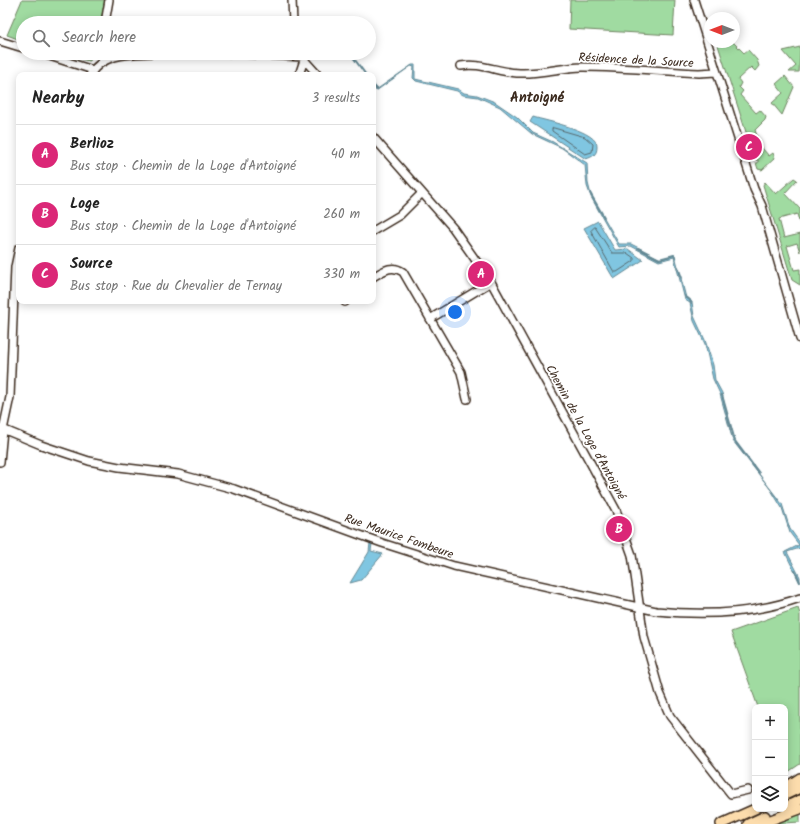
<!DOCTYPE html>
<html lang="en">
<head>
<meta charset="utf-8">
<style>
  :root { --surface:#fff; --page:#f2f2f2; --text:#222; --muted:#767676; --line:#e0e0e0; --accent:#db2777 }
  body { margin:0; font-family:Kalam,sans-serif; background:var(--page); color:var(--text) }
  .controls { position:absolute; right:12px; bottom:12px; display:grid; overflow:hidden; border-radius:8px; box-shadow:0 2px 10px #0003 }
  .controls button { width:36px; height:36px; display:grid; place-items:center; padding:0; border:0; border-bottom:1px solid var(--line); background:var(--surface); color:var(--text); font:20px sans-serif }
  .compass { position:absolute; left:704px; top:12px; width:36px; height:36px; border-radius:50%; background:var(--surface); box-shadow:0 2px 10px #0003; rotate:270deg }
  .you { position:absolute; left:455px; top:312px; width:14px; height:14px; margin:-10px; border:3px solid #fff; border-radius:50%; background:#1a73e8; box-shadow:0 0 0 6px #1a73e833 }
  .badge { display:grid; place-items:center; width:26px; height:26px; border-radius:50%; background:var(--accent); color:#fff; font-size:13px; font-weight:700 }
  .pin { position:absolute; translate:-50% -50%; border:2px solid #fff; box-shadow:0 1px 4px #0006 }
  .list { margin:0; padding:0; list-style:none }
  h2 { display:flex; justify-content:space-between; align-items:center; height:52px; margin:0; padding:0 16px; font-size:17px }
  h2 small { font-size:13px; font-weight:400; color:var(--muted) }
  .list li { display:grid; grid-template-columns:26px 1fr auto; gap:12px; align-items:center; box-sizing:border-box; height:60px; padding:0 16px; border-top:1px solid var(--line) }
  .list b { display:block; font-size:15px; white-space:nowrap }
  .list p { margin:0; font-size:13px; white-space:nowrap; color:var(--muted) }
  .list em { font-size:13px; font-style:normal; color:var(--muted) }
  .icon { flex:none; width:22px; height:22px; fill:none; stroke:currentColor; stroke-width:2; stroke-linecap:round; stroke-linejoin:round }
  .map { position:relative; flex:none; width:800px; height:824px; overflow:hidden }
  .search { position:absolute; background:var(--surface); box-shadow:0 2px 10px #0003; left:16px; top:16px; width:360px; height:44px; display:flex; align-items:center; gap:10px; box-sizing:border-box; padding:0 14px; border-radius:22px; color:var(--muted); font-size:15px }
  .panel { position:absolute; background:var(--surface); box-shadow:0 2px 10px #0003; left:16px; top:72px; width:360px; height:232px; border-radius:8px }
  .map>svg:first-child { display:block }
  .green { fill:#a0dba1; stroke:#6e8260 }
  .water { fill:#80c6e1; stroke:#648893 }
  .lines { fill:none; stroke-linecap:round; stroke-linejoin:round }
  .shore { stroke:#57686c; stroke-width:1 }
  .stream { stroke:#648893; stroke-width:2 }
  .minor-casing { stroke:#3b2a1e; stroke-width:10 }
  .major-casing { stroke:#3b2a1e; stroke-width:12 }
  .minor { stroke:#fff; stroke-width:7 }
  .major { stroke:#fcdcac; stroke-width:9 }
  .labels { text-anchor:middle; stroke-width:3.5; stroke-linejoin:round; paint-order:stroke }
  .street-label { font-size:12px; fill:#3b2a1e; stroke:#fff }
  .quarter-label { font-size:14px; font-weight:bold; fill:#3b2a1e; stroke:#fff }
</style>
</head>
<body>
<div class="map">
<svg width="800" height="824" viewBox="0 0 800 824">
  <rect width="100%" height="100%" fill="#fff"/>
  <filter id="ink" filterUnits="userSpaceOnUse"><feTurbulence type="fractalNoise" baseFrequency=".025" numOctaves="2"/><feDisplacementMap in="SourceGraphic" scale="8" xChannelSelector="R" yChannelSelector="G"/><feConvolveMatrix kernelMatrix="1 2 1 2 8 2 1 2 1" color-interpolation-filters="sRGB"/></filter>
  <g filter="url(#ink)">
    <path class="green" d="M22,0H106L100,23H23V41L7,35Z
      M570,0H675L673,35L569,29Z
      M717,42H733L744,53L748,50L757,60L759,66L755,71L751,67L738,79L741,83L739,87L743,91L740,95L756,113L760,110L766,117L765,120L755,130L757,136L754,139L769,156L773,153L775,158L762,170L758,169L756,163H758V160H755Z
      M800,47L799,72H789L796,66L783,51Z
      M54,53H93L89,61Z
      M785,76L794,87L782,115L772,103L783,93L776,84Z
      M794,178L797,180L785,193L800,209V225L797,214L779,219L784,238L800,234V252L797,243L787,246L794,270L800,269V285L792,280L763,185L765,182L776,194Z
      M798,608L800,614V764L785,774V707H758L731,632Z
      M800,814V822L769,824Z"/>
    <path class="water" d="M412,65H415V79L458,89L464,93L477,95L495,102L517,117L533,133L553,142L587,163L588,183L591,195L619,244H631L661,259L675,255L686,298L692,302L694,316L705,340L713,365L715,380L722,393L731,433L736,444L782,504L790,529L800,543V548L787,552L800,577V583L785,552L799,545L790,533L782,508L771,490L733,441L720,394L713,379L705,344L694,321L690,303L685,300L674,257L659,261L631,246L619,247L591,197L587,186L585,165L562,148L532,134L500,107L478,97L463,95L457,91L416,81L413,78L414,67L411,66L376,91L373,85L376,90Z
      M533,117C546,121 599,131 597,147C597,155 592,157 586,159L530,122Z
      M598,221L615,250L628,249L643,260L614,279L584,228Z
      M370,543L372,544L371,551L383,554L361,580L350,583L369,552Z"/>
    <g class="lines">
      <path class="shore" d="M554,128L585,137L593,144L592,152L585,154L552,131V129Z
        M595,227L612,253H627L634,258V261L617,272H614L591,231Z"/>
      <path class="stream" d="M350,53L366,75
        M373,85L377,89
        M590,193L604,217
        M638,248L659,259L674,255L675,257
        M678,267L682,278
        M685,296L690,300L691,303
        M722,395L735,441L759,473
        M795,571L800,582"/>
      <g class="minor-casing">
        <path id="minor" d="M292,0L293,23
          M694,0L754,189L762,206L800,339
          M105,23L109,0
          M0,41L23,48
          M40,53L93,70
          M101,53L103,62
          M227,53L303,57
          M300,55L318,75
          M461,66C480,62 500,73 520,73C542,74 562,67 583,67C622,67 661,71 699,73L716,72
          M90,75C102,53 131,54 153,53
          M299,75L304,60
          M373,137L453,228L491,282L591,464L616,510L632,555L644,637L660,693L670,716L731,794L748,790
          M373,231L400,215L422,193
          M373,277C383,271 392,264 403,272L461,372L467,399
          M345,302L346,301
          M430,319L491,282
          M0,428L41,445L89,461L119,467L178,474L234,489L382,543L454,566L656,611C705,616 754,614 800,598
          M0,462L3,430L10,397L15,267L19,248"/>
      </g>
      <g class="major-casing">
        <path id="major" d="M785,788L800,778
          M785,795L800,788
          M785,807L800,800
          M721,824L755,809
          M748,824L765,816
          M760,824L800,809"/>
      </g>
      <use href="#minor" class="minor"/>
      <use href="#major" class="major"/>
    </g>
  </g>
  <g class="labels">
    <g class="street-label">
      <text transform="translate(636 60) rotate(3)" y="4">Résidence de la Source</text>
      <text transform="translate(586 432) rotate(61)" y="4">Chemin de la Loge d'Antoigné</text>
      <text transform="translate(399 536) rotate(19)" y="4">Rue Maurice Fombeure</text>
    </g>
    <g class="quarter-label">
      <text x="537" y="102">Antoigné</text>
    </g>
  </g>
</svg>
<div class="controls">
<button>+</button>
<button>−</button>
<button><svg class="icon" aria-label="layers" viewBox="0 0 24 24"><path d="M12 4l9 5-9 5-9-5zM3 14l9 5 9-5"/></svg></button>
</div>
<svg class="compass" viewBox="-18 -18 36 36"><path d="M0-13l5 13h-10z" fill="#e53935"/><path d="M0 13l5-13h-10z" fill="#767676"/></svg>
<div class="you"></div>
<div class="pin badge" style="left:481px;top:274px">A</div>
<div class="pin badge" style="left:619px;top:529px">B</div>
<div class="pin badge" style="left:749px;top:147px">C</div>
<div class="search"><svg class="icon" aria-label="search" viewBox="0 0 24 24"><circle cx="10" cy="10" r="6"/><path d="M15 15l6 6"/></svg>Search here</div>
<section class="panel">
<h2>Nearby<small>3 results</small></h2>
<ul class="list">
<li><span class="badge">A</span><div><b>Berlioz</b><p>Bus stop · Chemin de la Loge d'Antoigné</p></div><em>40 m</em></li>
<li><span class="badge">B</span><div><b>Loge</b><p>Bus stop · Chemin de la Loge d'Antoigné</p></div><em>260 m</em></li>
<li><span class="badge">C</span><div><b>Source</b><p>Bus stop · Rue du Chevalier de Ternay</p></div><em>330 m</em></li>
</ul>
</section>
</div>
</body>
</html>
